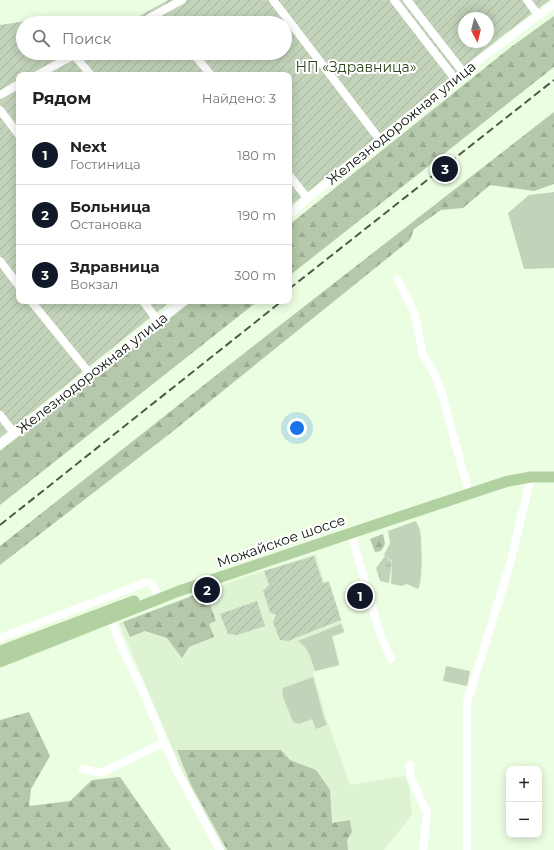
<!DOCTYPE html>
<html lang="ru">
<head>
<meta charset="utf-8">
<style>
  :root { --surface:#fff; --page:#f2f2f2; --text:#222; --muted:#767676; --line:#e0e0e0; --accent:#111827 }
  body { margin:0; font-family:Montserrat,sans-serif; background:var(--page); color:var(--text) }
  .controls { position:absolute; right:12px; bottom:12px; display:grid; overflow:hidden; border-radius:8px; box-shadow:0 2px 10px #0003 }
  .controls button { width:36px; height:36px; display:grid; place-items:center; padding:0; border:0; border-bottom:1px solid var(--line); background:var(--surface); color:var(--text); font:20px sans-serif }
  .compass { position:absolute; left:458px; top:12px; width:36px; height:36px; border-radius:50%; background:var(--surface); box-shadow:0 2px 10px #0003; rotate:173deg }
  .you { position:absolute; left:297px; top:428px; width:14px; height:14px; margin:-10px; border:3px solid #fff; border-radius:50%; background:#1a73e8; box-shadow:0 0 0 6px #1a73e833 }
  .badge { display:grid; place-items:center; width:26px; height:26px; border-radius:50%; background:var(--accent); color:#fff; font-size:13px; font-weight:700 }
  .pin { position:absolute; translate:-50% -50%; border:2px solid #fff; box-shadow:0 1px 4px #0006 }
  .list { margin:0; padding:0; list-style:none }
  h2 { display:flex; justify-content:space-between; align-items:center; height:52px; margin:0; padding:0 16px; font-size:17px }
  h2 small { font-size:13px; font-weight:400; color:var(--muted) }
  .list li { display:grid; grid-template-columns:26px 1fr auto; gap:12px; align-items:center; box-sizing:border-box; height:60px; padding:0 16px; border-top:1px solid var(--line) }
  .list b { display:block; font-size:15px; white-space:nowrap }
  .list p { margin:0; font-size:13px; white-space:nowrap; color:var(--muted) }
  .list em { font-size:13px; font-style:normal; color:var(--muted) }
  .icon { flex:none; width:22px; height:22px; fill:none; stroke:currentColor; stroke-width:2; stroke-linecap:round; stroke-linejoin:round }
  .map { position:relative; flex:none; width:554px; height:850px; overflow:hidden }
  .search { position:absolute; background:var(--surface); box-shadow:0 2px 10px #0003; left:16px; top:16px; width:276px; height:44px; display:flex; align-items:center; gap:10px; box-sizing:border-box; padding:0 14px; border-radius:22px; color:var(--muted); font-size:15px }
  .panel { position:absolute; background:var(--surface); box-shadow:0 2px 10px #0003; left:16px; top:72px; width:276px; height:232px; border-radius:8px }
  .map>svg:first-child { display:block }
  .built { fill:#ddf3d1 }
  .grass { fill:#c2d3ba }
  .forest { fill:url(#forest-firs) }
  .park { fill:url(#park-tufts) }
  .garden { fill:url(#garden-furrows); fill-rule:evenodd }
  .lines { fill:none; stroke-linecap:round; stroke-linejoin:round }
  .minor { stroke:#fff; stroke-width:8 }
  .major { stroke:#b2d1a0; stroke-width:11 }
  .rail { stroke:#505a4b; stroke-width:2; stroke-dasharray:8 4; stroke-linecap:butt }
  .labels { text-anchor:middle; stroke-width:4; stroke-linejoin:round; paint-order:stroke }
  .park-label { font-size:14px; fill:#2b461b; stroke:#fff }
  .street-label { font-size:14px; fill:#0d130a; stroke:#fff }
</style>
</head>
<body>
<div class="map">
<svg width="554" height="850" viewBox="0 0 554 850">
  <defs>
    <pattern id="forest-firs" width="22" height="20" patternUnits="userSpaceOnUse"><rect width="22" height="20" fill="#b5c8ab"/><path d="M5 1l3.5 6h-7zM16 11l3.5 6h-7z" fill="#9aab92"/></pattern>
    <pattern id="park-tufts" width="24" height="20" patternUnits="userSpaceOnUse"><rect width="24" height="20" fill="#c2d3ba"/><path d="M3 7l-1-3M5 7V3M7 7l1-3M15 17l-1-3M17 17v-4M19 17l1-3" fill="none" stroke="#a6b49f"/></pattern>
    <pattern id="garden-furrows" width="10" height="10" patternUnits="userSpaceOnUse"><rect width="10" height="10" fill="#c2d3ba"/><path d="M-1 1l2-2M0 10L10 0M9 11l2-2" fill="none" stroke="#a6b49f"/></pattern>
  </defs>
  <rect width="100%" height="100%" fill="#ecfee2"/>
  <path class="built" d="M316,554L324,581L329,580L345,633L333,637L340,665L313,672L327,720L350,785L405,776L409,786L412,815L384,850H224L188,785L119,623L251,575Z"/>
  <path class="grass" d="M554,192V268L524,269L508,213L529,195Z
    M416,521C417,524 419,527 420,530C422,538 423,583 418,589L407,584L402,586L391,584L392,561L384,555L390,543L388,531Z
    M341,624L344,632L332,636L339,665L315,671C311,659 309,648 298,641Z
    M446,666L470,671L467,686L443,681Z
    M313,677L324,718L327,725L316,729L312,719L299,724L293,722L282,694L283,688Z"/>
  <path class="forest" d="M554,16V67L289,276V225L511,47Z
    M554,112V184L534,191L490,185L463,208L441,210L414,229L410,240L172,432L0,565V546L252,347Z
    M192,301H258L0,505V451Z
    M383,534L385,544L381,551L375,552L370,539Z
    M205,591L216,621L209,624L214,637L189,647L182,658L167,638L145,631L130,637L123,622Z
    M29,712L50,756L31,789L29,806L70,801L92,780L120,777L171,850H0V720Z
    M177,750H281L290,760L316,770L330,790L332,823L350,820L352,832L347,840L348,850H227L191,785Z"/>
  <path class="park" d="M385,556L392,562L389,583L380,581L376,568Z"/>
  <path class="garden" d="M168,0H550L501,37L289,207V75H19V301H171L0,438V25L45,18L49,23H23V53H285V23H127ZM464,18H488V42H464Z
    M314,556L323,583L329,582L341,620L288,641L280,640L273,622L276,614H273L270,612L263,591L269,585L264,571Z
    M257,601L265,626L237,635L228,634L220,614Z"/>
  <g class="lines">
    <path class="minor" d="M273,0L380,140
      M394,0L455,79
      M407,0L463,72
      M527,0L538,15
      M52,21L53,23
      M140,23L182,0
      M72,53L91,75
      M193,53L211,75
      M37,75L78,53
      M0,95L19,84
      M0,110L19,135
      M289,175L308,199
      M289,215L331,179L380,140L463,72L554,4
      M0,261L19,286
      M398,280L414,311L423,355L433,371L441,390L467,486
      M31,301L90,374
      M143,301L158,321
      M0,415L14,433
      M0,444L184,301
      M351,533L380,634L391,659
      M110,618L124,653L141,687L176,769L220,850
      M0,638L147,582L153,585L156,592
      M410,765V775L427,813L423,850
      M83,769L101,773L165,742
      M467,850V703L510,564L531,477"/>
    <path class="major" d="M0,651L134,601
      M0,662L179,591L384,522L508,481L531,477H554"/>
    <path class="rail" d="M289,289L554,80
      M0,525L282,301"/>
  </g>
  <g class="labels">
    <g class="park-label">
      <text x="356" y="72">НП «Здравница»</text>
    </g>
    <g class="street-label">
      <text transform="translate(401 123) rotate(-39)" y="5">Железнодорожная улица</text>
      <text transform="translate(92 373) rotate(-38)" y="5">Железнодорожная улица</text>
      <text transform="translate(281 541) rotate(-19)" y="5">Можайское шоссе</text>
    </g>
  </g>
</svg>
<div class="controls">
<button>+</button>
<button>−</button>
</div>
<svg class="compass" viewBox="-18 -18 36 36"><path d="M0-13l5 13h-10z" fill="#e53935"/><path d="M0 13l5-13h-10z" fill="#767676"/></svg>
<div class="you"></div>
<div class="pin badge" style="left:360px;top:596px">1</div>
<div class="pin badge" style="left:207px;top:590px">2</div>
<div class="pin badge" style="left:445px;top:169px">3</div>
<div class="search"><svg class="icon" aria-label="search" viewBox="0 0 24 24"><circle cx="10" cy="10" r="6"/><path d="M15 15l6 6"/></svg>Поиск</div>
<section class="panel">
<h2>Рядом<small>Найдено: 3</small></h2>
<ul class="list">
<li><span class="badge">1</span><div><b>Next</b><p>Гостиница</p></div><em>180 m</em></li>
<li><span class="badge">2</span><div><b>Больница</b><p>Остановка</p></div><em>190 m</em></li>
<li><span class="badge">3</span><div><b>Здравница</b><p>Вокзал</p></div><em>300 m</em></li>
</ul>
</section>
</div>
</body>
</html>
